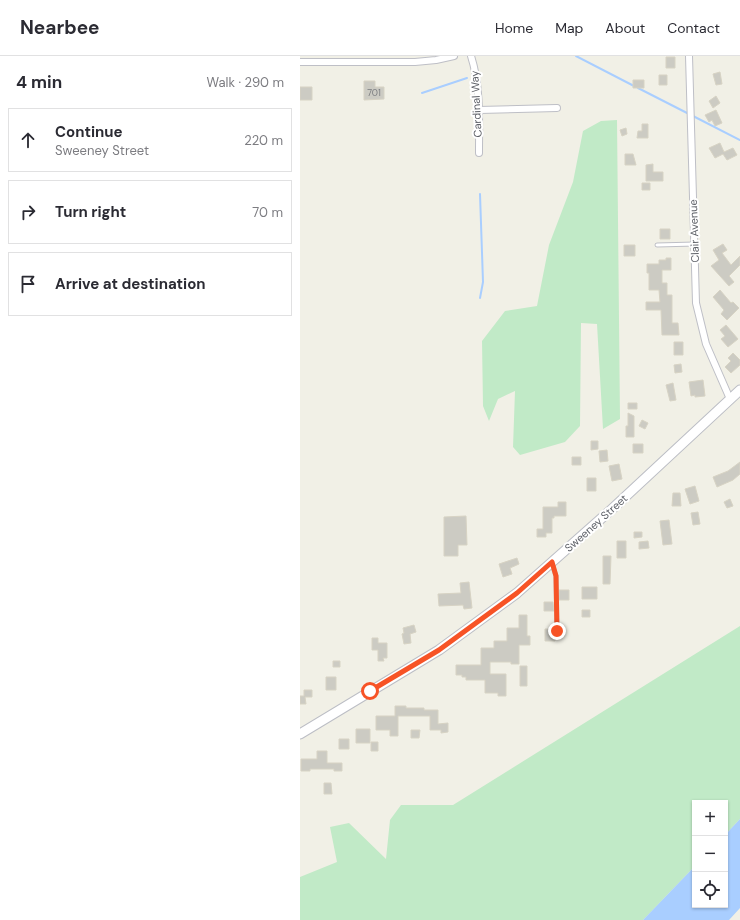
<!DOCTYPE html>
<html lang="en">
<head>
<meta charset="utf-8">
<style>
  :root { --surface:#fff; --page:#f2f2f3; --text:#2b2b33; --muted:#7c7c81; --line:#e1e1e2 }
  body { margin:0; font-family:"DM Sans",sans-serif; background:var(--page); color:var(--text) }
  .controls { position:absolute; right:12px; bottom:12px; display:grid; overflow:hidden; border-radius:0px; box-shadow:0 1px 3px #0004 }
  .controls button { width:36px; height:36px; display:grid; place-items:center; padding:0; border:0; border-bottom:1px solid var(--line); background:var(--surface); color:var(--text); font:20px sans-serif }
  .stop { position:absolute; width:12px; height:12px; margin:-9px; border:3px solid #f75326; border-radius:50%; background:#fff }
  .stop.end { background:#f75326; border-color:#fff; box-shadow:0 1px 4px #0008 }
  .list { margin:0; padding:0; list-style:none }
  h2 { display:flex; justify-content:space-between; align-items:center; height:52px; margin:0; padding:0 16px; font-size:17px }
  h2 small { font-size:13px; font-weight:400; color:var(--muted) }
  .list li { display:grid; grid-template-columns:26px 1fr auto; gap:12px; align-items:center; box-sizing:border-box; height:64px; margin:0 8px 8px; padding:0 8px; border:1px solid var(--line); border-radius:0px }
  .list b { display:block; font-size:15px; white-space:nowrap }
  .list p { margin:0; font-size:13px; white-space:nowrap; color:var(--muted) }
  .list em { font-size:13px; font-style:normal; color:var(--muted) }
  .icon { flex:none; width:22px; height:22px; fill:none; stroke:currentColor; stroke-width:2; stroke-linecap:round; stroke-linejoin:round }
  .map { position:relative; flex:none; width:440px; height:864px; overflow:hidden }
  header { display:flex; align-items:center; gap:24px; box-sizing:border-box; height:56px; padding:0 20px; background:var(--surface); border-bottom:1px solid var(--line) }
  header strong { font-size:19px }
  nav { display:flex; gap:22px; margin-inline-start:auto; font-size:14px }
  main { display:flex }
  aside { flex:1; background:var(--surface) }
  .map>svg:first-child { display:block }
  .green { fill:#c1eac7 }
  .water { fill:#a9ceff }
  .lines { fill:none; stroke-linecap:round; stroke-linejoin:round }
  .stream { stroke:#a9ceff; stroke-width:2 }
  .building { fill:#cccbc3; stroke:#d7d3c4 }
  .lane-casing { stroke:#bebfc6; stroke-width:5 }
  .street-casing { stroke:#bebfc6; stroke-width:8 }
  .secondary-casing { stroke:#bcbec5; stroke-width:11 }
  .lane { stroke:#fff; stroke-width:3 }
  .street { stroke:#fff; stroke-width:6 }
  .secondary { stroke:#fff; stroke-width:9 }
  .route { stroke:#f75326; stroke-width:5 }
  .labels { text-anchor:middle; stroke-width:4; stroke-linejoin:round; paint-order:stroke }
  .number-label { font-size:9px; fill:#7a7c7f }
  .street-label { font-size:11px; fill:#5e6168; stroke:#fff }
</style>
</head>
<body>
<header>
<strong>Nearbee</strong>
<nav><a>Home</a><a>Map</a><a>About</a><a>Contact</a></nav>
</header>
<main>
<aside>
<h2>4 min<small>Walk · 290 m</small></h2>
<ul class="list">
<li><svg class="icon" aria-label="ahead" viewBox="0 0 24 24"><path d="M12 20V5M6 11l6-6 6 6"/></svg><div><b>Continue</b><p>Sweeney Street</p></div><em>220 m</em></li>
<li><svg class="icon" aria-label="right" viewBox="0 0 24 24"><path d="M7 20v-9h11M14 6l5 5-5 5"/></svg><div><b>Turn right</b></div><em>70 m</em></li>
<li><svg class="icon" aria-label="arrive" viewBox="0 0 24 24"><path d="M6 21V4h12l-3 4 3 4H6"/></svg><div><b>Arrive at destination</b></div></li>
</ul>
</aside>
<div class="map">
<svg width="440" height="864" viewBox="0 0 440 864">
  <rect width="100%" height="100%" fill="#f1f0e6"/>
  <path class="green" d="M317,64L320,363L303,373L297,268L281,267L280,370L265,386L220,399L213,391L215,335L198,343L189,365L183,350L182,285L205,255L237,250L249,189L273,126L283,75L301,65Z
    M440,570V763L425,779V747H395V810L343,864H0V821L37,806L30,771L49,767L86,803L90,764L101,749H153Z"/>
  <path class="water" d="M440,763V852L429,864H343L395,810V849H425V779Z"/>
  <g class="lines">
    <path class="stream" d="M276,0L334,30
      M338,32L389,58
      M122,37L167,22
      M393,60L440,84
      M180,138L183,226L180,242"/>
  </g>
  <path class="building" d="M366,1H375V12H366Z
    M420,16L422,28L416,29L413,18Z
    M359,19H367V29H359Z
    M333,24H344V32H333Z
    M64,25H75V31H84V43L64,44Z
    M0,31H12V44H0Z
    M416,40L420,47L413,52L409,45Z
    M416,54L422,67L415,70L412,64L409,66L405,59Z
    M342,68H348V82H337L338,75H342Z
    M326,72L327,78L322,80L320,74Z
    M420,87L424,96L433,92L437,99L427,104L423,98L415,102L409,92Z
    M325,98H333L336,109H325Z
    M353,108V116H363V125H346V109Z
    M342,127H350V134H342Z
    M360,173H370V183H360Z
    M423,188L427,194L422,197L431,209L440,200V209L429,220L434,226L429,230L411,210L419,204L413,194Z
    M324,189H335V200H324Z
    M366,202H371V214H362V227H367V239H372V267H378L379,279H362L361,254H346V246H360L359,234H349V217H347V208H359V204H366Z
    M420,234L431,247L433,246L439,252L427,264L421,258L424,254L413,241Z
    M426,269L438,283L428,291L421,283L425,280L420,274Z
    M374,286H383V299H374Z
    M433,297L440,304V309L431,317L425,311L431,305L428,302Z
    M381,308L382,316L375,317L374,309Z
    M403,324L405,340L395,341V339L391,340L389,326Z
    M373,327L376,344L370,345L366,329Z
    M328,347H337V353H328Z
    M328,357L334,360V381H326V370H328Z
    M342,364L348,367L345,373L339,370Z
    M291,385H298V393L291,394Z
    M333,388H343V397H333Z
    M307,394L308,405L300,406L299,395Z
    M272,401H281V409H272Z
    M440,406V418L433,424L417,431L413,421L428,415Z
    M319,408L322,423L312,425L309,410Z
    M287,422H296V435H287Z
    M395,430L399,445L390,448L385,433Z
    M373,437H380L381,450H372Z
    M430,443L433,450L427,452L424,446Z
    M258,446H266V460H254V462H252V477H246V481H237V473H243V451H258Z
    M398,456L400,468L393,469L391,457Z
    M166,460L167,489H158V500H144V461Z
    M369,464L372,488L363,489L360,465Z
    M334,476H342V481L334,482Z
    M317,485H326V502H317Z
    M348,485L349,492L339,493V486Z
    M303,500H311L310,528H303Z
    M217,502L219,508L210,512L212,518L203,521L199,508Z
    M169,526L172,552L164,553L163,549L139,550L138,538L161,537L160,527Z
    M282,531H297V543H282Z
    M259,534H269V544H259Z
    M244,546H253L254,555H244Z
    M282,554H290V561H282Z
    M219,559H227V580H230V589H219V608H211V606H190V618H206V640H198V637H185V624H166V621H162V619H156V609H181V592H194V585H207V572H219Z
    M114,569L116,576L110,578L111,587L104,588L102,578L104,577L103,572Z
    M245,573H254L255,585H245Z
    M72,582H78V587H87V602H83L84,605H78V594H72Z
    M33,605H40V611H33Z
    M220,610H227V630H220Z
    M26,621H36V634H26Z
    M4,634H12V641H5L6,648H0V640H4Z
    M95,650H106V652H124V654H138V668L148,667V676L141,677V674H130V660H98V680H90V674H76V660H95Z
    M56,673H70V687H56Z
    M111,674H120L119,682H111Z
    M39,683H49V693H39Z
    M71,686H78V695H71Z
    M17,695H27V707H42V715H34V713H10V715H1V703H17Z
    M24,727H31L32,738H24Z"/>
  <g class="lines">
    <g class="lane-casing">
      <path id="lane" d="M357,189L395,188
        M252,508L256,520L257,575"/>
    </g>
    <g class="street-casing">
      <path id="street" d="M171,0C181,31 179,65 179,97
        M389,0L396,247L406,288L430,343
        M0,6H115L136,4L154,0
        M179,54L257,52"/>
    </g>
    <g class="secondary-casing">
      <path id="secondary" d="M0,678L139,594L217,537L312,453L440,334"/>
    </g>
    <use href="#lane" class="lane"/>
    <use href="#street" class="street"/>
    <use href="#secondary" class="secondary"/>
  </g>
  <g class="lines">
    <path class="route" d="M70,635L139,594L217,537L252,506L256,520L257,575"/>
  </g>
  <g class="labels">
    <g class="number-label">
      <text x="74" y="40">701</text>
    </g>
    <g class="street-label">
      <text transform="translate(176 48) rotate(-93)" y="4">Cardinal Way</text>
      <text transform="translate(394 175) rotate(-92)" y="4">Clair Avenue</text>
      <text transform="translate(296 467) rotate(-42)" y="4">Sweeney Street</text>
    </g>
  </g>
</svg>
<div class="controls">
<button>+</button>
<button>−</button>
<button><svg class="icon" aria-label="locate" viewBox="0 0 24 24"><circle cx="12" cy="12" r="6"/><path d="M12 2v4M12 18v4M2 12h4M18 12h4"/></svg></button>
</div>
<div class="stop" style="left:70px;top:635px"></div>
<div class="stop end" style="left:257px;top:575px"></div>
</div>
</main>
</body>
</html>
